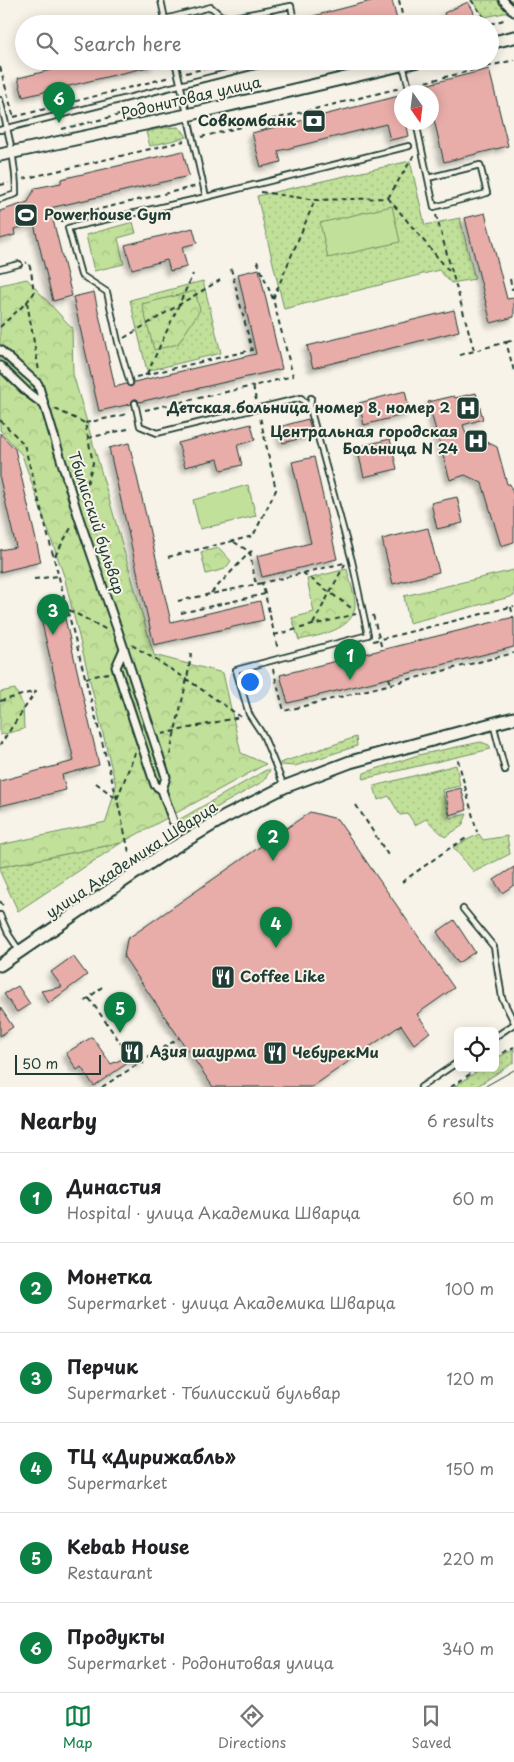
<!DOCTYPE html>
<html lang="en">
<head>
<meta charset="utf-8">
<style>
  :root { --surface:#fff; --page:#f2f2f2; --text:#202124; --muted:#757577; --line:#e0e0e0; --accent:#0b8043 }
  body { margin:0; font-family:"Playpen Sans",sans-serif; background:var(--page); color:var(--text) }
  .controls { position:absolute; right:15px; bottom:15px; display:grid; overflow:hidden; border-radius:8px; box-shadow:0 2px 12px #0003 }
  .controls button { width:45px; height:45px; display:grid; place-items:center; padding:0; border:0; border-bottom:1px solid var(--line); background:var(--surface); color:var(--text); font:25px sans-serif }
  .compass { position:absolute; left:394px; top:85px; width:45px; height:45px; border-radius:50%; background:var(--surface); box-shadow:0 2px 12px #0003; rotate:166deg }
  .scale { position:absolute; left:15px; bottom:12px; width:86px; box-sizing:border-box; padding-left:5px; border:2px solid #1f3d34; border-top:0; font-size:14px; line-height:18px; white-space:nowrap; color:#1f3d34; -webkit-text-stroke:4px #f7f3e8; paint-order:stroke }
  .you { position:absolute; left:249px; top:681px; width:18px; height:18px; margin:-12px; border:4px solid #fff; border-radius:50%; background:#1a73e8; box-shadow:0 0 0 8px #1a73e833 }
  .badge { display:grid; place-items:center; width:32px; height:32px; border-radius:50%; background:var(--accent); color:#fff; font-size:16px; font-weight:700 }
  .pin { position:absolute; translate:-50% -41px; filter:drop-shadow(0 1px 2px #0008) }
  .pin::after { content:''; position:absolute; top:26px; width:18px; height:15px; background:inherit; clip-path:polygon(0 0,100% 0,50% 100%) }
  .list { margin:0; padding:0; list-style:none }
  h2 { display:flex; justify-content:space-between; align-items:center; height:65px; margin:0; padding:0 20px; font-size:21px }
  h2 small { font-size:16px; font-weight:400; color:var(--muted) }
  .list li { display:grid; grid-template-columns:32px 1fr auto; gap:15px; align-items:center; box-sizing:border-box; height:90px; padding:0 20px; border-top:1px solid var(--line) }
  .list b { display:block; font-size:19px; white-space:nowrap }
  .list p { margin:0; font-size:16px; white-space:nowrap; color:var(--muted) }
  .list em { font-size:16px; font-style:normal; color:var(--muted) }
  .icon { flex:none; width:28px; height:28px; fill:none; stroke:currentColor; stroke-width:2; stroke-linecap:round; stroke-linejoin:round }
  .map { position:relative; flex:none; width:514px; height:1087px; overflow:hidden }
  .search { position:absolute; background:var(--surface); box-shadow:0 2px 12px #0003; left:15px; right:15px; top:15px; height:55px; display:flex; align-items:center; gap:12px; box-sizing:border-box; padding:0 18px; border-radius:28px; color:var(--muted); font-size:19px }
  .sheet { height:605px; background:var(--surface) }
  nav { display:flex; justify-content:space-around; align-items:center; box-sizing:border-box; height:70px; border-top:1px solid var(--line); background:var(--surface); font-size:14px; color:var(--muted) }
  nav a { display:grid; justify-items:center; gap:2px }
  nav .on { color:var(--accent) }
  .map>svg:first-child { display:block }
  .grass { fill:url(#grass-dots); stroke:#708e66 }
  .forest { fill:url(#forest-crowns); stroke:#708e66 }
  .pitch { fill:#c1e099; stroke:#708e66 }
  .building { fill:#e8ada9; stroke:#1f3d34; filter:url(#shadow) }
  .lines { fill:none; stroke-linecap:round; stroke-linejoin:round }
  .service-casing { stroke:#1f3d34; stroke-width:8 }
  .pedestrian-casing { stroke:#1f3d34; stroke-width:11 }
  .tertiary-casing { stroke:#1f3d34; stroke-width:15 }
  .path { stroke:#1f3d34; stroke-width:2; stroke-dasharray:5 4; stroke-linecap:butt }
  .service { stroke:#f7f3e8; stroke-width:4.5 }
  .pedestrian { stroke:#f7f3e8; stroke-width:7 }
  .tertiary { stroke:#f7f3e8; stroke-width:11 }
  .tram { stroke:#1f3d34; stroke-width:1 }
  .labels { text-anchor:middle; stroke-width:4; stroke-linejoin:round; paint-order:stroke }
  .street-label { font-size:15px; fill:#1f3d34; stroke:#f7f3e8 }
  .poi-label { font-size:15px; font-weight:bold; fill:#1f3d34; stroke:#f7f3e8; text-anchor:start }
</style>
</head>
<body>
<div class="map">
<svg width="514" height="1087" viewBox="0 0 514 1087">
  <defs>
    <pattern id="grass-dots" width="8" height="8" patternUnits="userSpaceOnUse" patternTransform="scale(1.25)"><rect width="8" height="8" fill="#c1e099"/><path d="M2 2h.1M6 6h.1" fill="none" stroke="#a5c184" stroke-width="1.8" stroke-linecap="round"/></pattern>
    <pattern id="forest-crowns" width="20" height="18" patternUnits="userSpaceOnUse" patternTransform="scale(1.25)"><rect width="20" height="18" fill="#c1e099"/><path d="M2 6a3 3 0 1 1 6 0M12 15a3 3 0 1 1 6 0" fill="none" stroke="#a5c184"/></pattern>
    <filter id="shadow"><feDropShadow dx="-4" dy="4" stdDeviation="2.5" flood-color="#0004"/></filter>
  </defs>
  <rect width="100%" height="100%" fill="#f7f3e8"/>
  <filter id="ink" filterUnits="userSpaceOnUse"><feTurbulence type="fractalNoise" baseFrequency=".02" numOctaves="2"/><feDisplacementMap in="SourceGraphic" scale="10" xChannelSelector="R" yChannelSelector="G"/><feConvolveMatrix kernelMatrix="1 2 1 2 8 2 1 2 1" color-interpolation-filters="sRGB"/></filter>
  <g filter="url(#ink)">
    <path class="grass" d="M471,0H514V11L485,17Z
      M178,127L183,131L187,137L150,146L146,132L163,128Z
      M410,161L425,225L460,218L475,279L451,283L439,270L284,309L257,196Z
      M203,281L221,353L147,371L130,300Z
      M356,737L357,746L295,766L281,765L280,763Z
      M481,742L489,745L491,749L363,779L364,773L418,755Z
      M456,765L460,786L442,790L450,818L467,814L462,826L445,837L426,819L415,825L408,814L400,815L389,796L378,800L374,786Z
      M266,770H270L264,781L178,829L175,822Z
      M479,834L483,840L507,836L510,854L474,872L453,847Z
      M121,843L18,911L0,872V867Z
      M514,1049V1062L476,1087H454L482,1068H495V1059Z"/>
    <path class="forest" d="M133,222L136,233L118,238L124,264L94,271L86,235Z
      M27,279L72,328L73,374L154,655L223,673L241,753L266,764L121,843L0,867V845L106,822L116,786L64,576L22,455L0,430V285Z
      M195,291L200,310L178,344L154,350L142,304Z
      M219,548L231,561L225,569L206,574L201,552Z
      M347,569C349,580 355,593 355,604C356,630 317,636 299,640L292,618L314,612L307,579Z
      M514,570V596L409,623L404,596Z
      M15,689L23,705L24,729L0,735V692Z"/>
    <path class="pitch" d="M392,206L400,242L328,258L320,223Z
      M248,485L256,516L200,529L193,500Z"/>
    <path class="building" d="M375,0H392L398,24H297L298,20Z
      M468,2L473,10L476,23L448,24L444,13Z
      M88,61H155L156,65L23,97L18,78Z
      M489,69L508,146L444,162L432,111V92H427L425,85Z
      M399,96L402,105V122H406L409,136L390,140L386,124L278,151L281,162L261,167L252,133Z
      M183,151L189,176L50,208L72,296L53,301L34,224L14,229L15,235L0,239V211L28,202L35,188L61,183V179Z
      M485,213L507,299L514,298V317L491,323L465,218Z
      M193,228L197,243L182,247L187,267L170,271L167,260L132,269L125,245Z
      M259,269L282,369L139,402L137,399H134L131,404L99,411L73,297L94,292L115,387L126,384L131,387L134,382L256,354L238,274Z
      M454,310L459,331L313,368L307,346Z
      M405,391L410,413L364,425L359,403Z
      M476,393L483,419L463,425L469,444L483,440L497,447L507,484H510L514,497V542L501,546L482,483L465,475L450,480L428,402L454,396L455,398Z
      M308,419L313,435L283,443L279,427Z
      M251,424L255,440L237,445L242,465L221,470L218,459L185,467L178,443Z
      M0,433L15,449L41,562L0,572V550L16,547L0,479Z
      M390,439L397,469L364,477L357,447Z
      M129,443L171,622L260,601L264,620L154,645L109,448Z
      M314,457L337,559L262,577L257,556L311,543L292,462Z
      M457,497L463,523L437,529L431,503Z
      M428,528L439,572L393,584L382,539Z
      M64,614L99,765L62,775L66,790L0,806V781L74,761L41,619Z
      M514,617V647L288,703L280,675Z
      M461,788L467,810L450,815L445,792Z
      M310,812L337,819L454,988L417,1014L430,1032L414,1044L401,1025L312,1087H213L124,957L127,939Z
      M514,867V885L502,893L494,880Z
      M454,920L475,952L458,963L437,932Z
      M73,956L87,975L49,1003L41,991L62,987L51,972Z
      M18,986L30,1004L17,1012L4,994Z
      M0,1007L13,1027L0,1036Z
      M92,1037L111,1064L125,1058L123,1057L134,1050L144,1064L132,1060L94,1086L81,1067L77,1070L66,1053Z"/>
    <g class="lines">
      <g class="service-casing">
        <path id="service" d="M161,0L166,24
          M165,19L211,7L220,15L229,18L291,6L294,21
          M175,61L206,197L409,146
          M403,65L410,92
          M0,100C8,131 16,162 16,194L0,199
          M416,122L434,207L487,193L480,165L428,178
          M0,130L275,61
          M0,269L19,264
          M130,383L118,342L107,292L81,275L68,228L206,197
          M135,403L140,426L157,433L301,398L310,408
          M493,723L505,770
          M284,786L263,735L249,714L236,670L368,635L352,561L310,408L311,398
          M463,909L494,947L502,998L514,1022
          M0,915L9,935L19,950
          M495,1037L514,1024
          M421,1087L458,1062"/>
      </g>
      <g class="pedestrian-casing">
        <path id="pedestrian" d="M503,0L514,12
          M0,350L38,384L78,515L120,637L166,777L162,790L173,821
          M0,366L27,392L43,404
          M124,649L116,667L155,785L162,790"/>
      </g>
      <g class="tertiary-casing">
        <path id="tertiary" d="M490,43L514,37
          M0,155L187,115L418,61
          M0,965L163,854L225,817L284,787L350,762L514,718"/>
      </g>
      <path class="path" d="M399,0L404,24
        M471,0L489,24
        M490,24L507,19
        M0,67L14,118
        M186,73L235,61
        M417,84L514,60
        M14,117L170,77
        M62,129L177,101
        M201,137L400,88
        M23,179L184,141
        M0,185L9,183
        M261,192L315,200L388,198
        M388,198L449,271
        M388,198L414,155
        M436,215L474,350
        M62,222V218L197,186
        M510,279L512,289L514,288
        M273,299L315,200
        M27,302L39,371
        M0,327L27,302L34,293L31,270L28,262L26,263
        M124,338L220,280
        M507,342L514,340
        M460,355L506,342L514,371
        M147,374L193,274
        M136,377L252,350L230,265
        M256,400L253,386L293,376L273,299L256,258
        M55,409L85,423L93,463L83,498
        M145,410L253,386
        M0,420L24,444L117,799L129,852
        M85,423L128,414
        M88,438L132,428
        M234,542L250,552L255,581L260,582
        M55,556L72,526
        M168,557L253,536L276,490L260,417
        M303,573L354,610
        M34,579L59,576
        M211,593L250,552L256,550
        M265,594L262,583L344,563
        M178,601L262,583
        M511,607L513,617
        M69,610L109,631
        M181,613L265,594L278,650
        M373,615L382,649
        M313,624L345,564
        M274,635L356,614
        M373,641L514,606
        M132,645L188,680L241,717
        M273,669L284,711L514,653
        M86,678L108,673
        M389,678L391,684
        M0,701L36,691L0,745
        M162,734L240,717
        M170,755C176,721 187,688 191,653
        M458,760L477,832
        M96,783L117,799L135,753
        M356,805L388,855
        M402,882L447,850L468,837
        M0,901L4,907
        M89,998L136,1065
        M85,1001L102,987
        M495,1057L514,1047
        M102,1087L179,1038
        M451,1087L479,1068"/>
      <use href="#service" class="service"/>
      <use href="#pedestrian" class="pedestrian"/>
      <use href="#tertiary" class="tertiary"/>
      <path class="tram" d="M484,1087L514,1070"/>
    </g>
  </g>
  <defs>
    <g id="bank-square" transform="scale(1.25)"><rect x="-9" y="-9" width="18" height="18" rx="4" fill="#1f3d34" stroke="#f7f3e8"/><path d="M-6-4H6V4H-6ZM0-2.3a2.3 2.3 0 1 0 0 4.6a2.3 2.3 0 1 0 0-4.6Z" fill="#fff"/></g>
    <g id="stadium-square" transform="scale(1.25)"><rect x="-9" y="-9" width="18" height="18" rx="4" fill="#1f3d34" stroke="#f7f3e8"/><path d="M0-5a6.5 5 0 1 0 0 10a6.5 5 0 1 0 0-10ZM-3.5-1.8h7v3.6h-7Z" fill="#fff"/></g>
    <g id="hospital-square" transform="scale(1.25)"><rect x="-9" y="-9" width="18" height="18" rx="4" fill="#1f3d34" stroke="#f7f3e8"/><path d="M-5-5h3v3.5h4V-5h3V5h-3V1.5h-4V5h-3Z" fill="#fff"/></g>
    <g id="restaurant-square" transform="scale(1.25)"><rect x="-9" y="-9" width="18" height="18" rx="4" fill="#1f3d34" stroke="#f7f3e8"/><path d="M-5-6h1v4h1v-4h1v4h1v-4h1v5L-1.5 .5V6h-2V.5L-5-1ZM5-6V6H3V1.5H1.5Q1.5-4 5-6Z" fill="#fff"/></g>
  </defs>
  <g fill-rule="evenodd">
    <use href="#bank-square" x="314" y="121"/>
    <use href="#stadium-square" x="26" y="215"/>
    <use href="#hospital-square" x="468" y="408"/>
    <use href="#hospital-square" x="476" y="441"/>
    <use href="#restaurant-square" x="223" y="977"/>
    <use href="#restaurant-square" x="132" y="1052"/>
    <use href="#restaurant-square" x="275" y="1053"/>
  </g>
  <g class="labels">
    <g class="street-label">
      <text transform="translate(191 98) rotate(-13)" y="5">Родонитовая улица</text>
      <text transform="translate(96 523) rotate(72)" y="5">Тбилисский бульвар</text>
      <text transform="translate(132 860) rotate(-33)" y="5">улица Академика Шварца</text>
    </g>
    <g class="poi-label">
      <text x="296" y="126" text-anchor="end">Совкомбанк</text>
      <text x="44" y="220">Powerhouse Gym</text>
      <text x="450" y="413" text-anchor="end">Детская больница номер 8, номер 2</text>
      <text x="458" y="437" text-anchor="end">Центральная городская<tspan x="458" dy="17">Больница N 24</tspan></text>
      <text x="240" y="982">Coffee Like</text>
      <text x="150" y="1057">Азия шаурма</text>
      <text x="292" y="1058">ЧебурекМи</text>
    </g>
  </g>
</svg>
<div class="controls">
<button><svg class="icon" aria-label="locate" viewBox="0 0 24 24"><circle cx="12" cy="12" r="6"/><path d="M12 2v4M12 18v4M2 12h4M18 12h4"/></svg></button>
</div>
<svg class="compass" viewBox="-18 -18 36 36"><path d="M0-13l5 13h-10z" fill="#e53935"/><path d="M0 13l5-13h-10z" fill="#757577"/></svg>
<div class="scale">50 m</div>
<div class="you"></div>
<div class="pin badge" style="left:350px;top:680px">1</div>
<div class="pin badge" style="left:273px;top:861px">2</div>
<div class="pin badge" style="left:53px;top:635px">3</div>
<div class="pin badge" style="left:276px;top:948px">4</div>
<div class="pin badge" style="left:120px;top:1033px">5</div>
<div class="pin badge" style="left:59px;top:123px">6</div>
<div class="search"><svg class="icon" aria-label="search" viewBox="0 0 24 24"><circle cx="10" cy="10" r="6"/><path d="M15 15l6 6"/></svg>Search here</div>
</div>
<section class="sheet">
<h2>Nearby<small>6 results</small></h2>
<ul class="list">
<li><span class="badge">1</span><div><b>Династия</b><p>Hospital · улица Академика Шварца</p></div><em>60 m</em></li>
<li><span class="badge">2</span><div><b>Монетка</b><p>Supermarket · улица Академика Шварца</p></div><em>100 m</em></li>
<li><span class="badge">3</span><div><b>Перчик</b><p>Supermarket · Тбилисский бульвар</p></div><em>120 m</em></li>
<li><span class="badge">4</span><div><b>ТЦ «Дирижабль»</b><p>Supermarket</p></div><em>150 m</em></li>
<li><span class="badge">5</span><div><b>Kebab House</b><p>Restaurant</p></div><em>220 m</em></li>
<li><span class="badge">6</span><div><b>Продукты</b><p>Supermarket · Родонитовая улица</p></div><em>340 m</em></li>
</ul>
</section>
<nav>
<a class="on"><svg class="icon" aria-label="map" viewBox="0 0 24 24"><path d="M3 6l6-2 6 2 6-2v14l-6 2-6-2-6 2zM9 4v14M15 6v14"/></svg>Map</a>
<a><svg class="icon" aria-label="directions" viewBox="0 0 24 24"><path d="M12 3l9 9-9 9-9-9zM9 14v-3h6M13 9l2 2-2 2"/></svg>Directions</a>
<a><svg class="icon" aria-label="saved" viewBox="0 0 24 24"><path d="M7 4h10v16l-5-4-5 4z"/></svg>Saved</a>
</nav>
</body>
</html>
